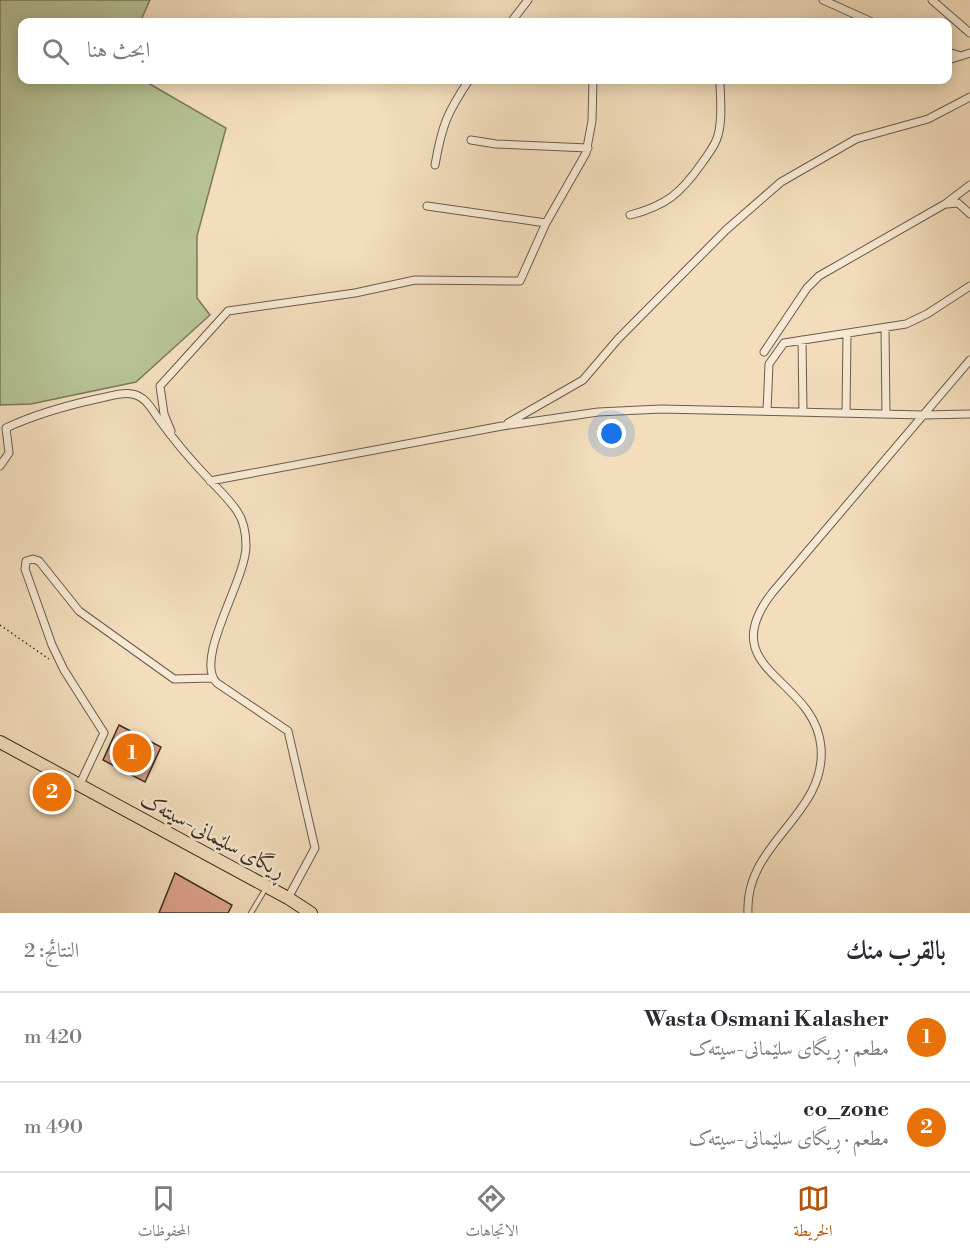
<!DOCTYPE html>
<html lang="ar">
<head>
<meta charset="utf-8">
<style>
  :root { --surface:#fff; --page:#f7f7f7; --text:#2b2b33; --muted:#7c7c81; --line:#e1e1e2; --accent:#b45309 }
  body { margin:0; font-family:"Libre Bodoni",Amiri,serif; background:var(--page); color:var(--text); direction:rtl }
  .you { position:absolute; left:612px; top:434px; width:21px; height:21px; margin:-15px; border:4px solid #fff; border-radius:50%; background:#1a73e8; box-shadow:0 0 0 9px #1a73e833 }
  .badge { display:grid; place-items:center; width:39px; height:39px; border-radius:50%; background:var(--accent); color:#fff; font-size:20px; font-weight:700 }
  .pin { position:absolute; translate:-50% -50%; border:3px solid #fff; box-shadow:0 2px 6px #0006 }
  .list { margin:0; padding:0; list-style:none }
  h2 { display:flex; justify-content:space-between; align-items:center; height:78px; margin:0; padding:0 24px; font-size:26px }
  h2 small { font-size:20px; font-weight:400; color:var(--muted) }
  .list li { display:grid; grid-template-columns:39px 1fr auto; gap:18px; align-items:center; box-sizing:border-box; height:90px; padding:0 24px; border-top:2px solid var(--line) }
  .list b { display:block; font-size:22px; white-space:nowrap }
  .list p { margin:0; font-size:20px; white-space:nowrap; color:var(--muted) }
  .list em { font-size:20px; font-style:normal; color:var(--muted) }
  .icon { flex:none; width:33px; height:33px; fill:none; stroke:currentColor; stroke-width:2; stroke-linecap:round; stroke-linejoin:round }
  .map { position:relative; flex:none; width:970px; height:913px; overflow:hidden; direction:ltr }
  .search { position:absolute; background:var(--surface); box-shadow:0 3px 15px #0003; left:18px; right:18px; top:18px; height:66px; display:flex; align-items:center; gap:15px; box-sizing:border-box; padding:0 21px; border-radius:12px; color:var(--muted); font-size:22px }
  .sheet { height:258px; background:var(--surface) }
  nav { display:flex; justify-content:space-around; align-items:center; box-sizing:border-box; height:84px; border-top:2px solid var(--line); background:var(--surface); font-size:16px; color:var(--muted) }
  nav a { display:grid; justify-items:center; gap:3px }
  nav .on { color:var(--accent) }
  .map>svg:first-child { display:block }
  .green { fill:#b6c294; stroke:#7a795d; stroke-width:1.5 }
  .building { fill:#e0a58e; stroke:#3d3026; stroke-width:1.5 }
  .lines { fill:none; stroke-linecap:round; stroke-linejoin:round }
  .lane-casing { stroke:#6a5b4c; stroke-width:6 }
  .street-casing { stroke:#6a5b4c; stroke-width:9 }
  .primary-casing { stroke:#3d3026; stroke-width:14 }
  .path { stroke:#3d3026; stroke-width:1.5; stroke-dasharray:1.5 3; stroke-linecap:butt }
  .lane { stroke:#f7e9d3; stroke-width:4 }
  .street { stroke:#f7e9d3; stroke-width:7 }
  .primary { stroke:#f3ddbc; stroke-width:12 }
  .labels { text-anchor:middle; stroke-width:5; stroke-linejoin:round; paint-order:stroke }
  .street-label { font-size:21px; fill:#3d3026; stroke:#f7e9d3 }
</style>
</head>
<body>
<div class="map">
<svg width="970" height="913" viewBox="0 0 970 913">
  <rect width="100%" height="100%" fill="#f3ddbc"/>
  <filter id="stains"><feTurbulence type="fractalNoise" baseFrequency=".00333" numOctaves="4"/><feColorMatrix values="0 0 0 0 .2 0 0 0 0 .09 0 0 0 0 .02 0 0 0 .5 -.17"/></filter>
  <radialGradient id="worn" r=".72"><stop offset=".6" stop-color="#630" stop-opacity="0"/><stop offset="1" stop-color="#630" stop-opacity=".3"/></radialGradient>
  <path class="green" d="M0,0H150L140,22H22V80H143L226,128L197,236V298L210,315L136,382L31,404L0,405Z"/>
  <path class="building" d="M119,725L161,747L145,782L103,760Z
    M175,873L232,905L228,913H159Z"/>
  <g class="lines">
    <g class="lane-casing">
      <path id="lane" d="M251,913L263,893"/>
    </g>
    <g class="street-casing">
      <path id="street" d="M823,0L872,22
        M932,0L970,33
        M511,22L528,0
        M948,52L961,56
        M948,60L970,53
        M471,140L496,144L588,148
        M435,165C442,125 447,113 469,80
        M947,204L958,203L970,214
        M427,206L546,223
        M630,215C666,206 681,193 702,163C708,154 716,145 718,135C723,118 720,97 720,80
        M885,328L886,414
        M802,340L803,412
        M764,352L807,288L819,276L945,204L970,185
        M767,411L769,364L784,343L906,324L927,314L970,286
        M846,413L847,334
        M508,423L583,380L618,339L726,230L781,182L856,139L928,119L970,97
        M171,431L164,414L160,386L228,311L355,293L415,280L520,281L546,223L586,153L592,121L593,80
        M0,466L9,453L6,428C36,414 68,405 101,398C111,396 122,392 132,394C145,396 151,408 158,418C173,439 189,458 207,477C217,488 229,499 237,511C244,521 246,534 246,546C246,580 193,660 217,683L288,731L315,848L288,898
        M210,481L502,426L598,412L661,409L924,415L970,414
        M79,786L104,733L64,670L52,645L25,569L26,561L33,559L39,561L79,611L174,679L212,678
        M748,913C744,843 827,815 821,747C815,677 712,671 772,593L970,360"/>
    </g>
    <g class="primary-casing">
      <path id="primary" d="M0,742L288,898L311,913"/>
    </g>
    <path class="path" d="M0,625L49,659"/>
    <use href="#lane" class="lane"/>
    <use href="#street" class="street"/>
    <use href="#primary" class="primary"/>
  </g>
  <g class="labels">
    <g class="street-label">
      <text transform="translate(213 835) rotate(28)" y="7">ڕیگای سلێمانی-سیتەک</text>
    </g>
  </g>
  <rect width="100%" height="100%" filter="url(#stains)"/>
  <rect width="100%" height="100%" fill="url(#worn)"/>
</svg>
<div class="you"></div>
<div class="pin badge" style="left:132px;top:753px;background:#e8710a">1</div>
<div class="pin badge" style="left:52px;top:792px;background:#e8710a">2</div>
<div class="search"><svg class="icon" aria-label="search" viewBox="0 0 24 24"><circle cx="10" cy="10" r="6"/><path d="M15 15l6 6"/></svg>ابحث هنا</div>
</div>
<section class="sheet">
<h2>بالقرب منك<small>النتائج: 2</small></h2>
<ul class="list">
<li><span class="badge" style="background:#e8710a">1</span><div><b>Wasta Osmani Kalasher</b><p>مطعم · ڕیگای سلێمانی-سیتەک</p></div><em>420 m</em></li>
<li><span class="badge" style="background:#e8710a">2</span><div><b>co_zone</b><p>مطعم · ڕیگای سلێمانی-سیتەک</p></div><em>490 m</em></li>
</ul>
</section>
<nav>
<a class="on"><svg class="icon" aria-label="map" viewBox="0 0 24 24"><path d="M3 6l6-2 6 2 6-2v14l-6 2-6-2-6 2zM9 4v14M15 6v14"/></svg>الخريطة</a>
<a><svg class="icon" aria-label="directions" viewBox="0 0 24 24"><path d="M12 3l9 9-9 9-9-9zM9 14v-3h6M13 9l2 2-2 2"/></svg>الاتجاهات</a>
<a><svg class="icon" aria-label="saved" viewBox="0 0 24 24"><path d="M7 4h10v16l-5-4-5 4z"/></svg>المحفوظات</a>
</nav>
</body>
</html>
